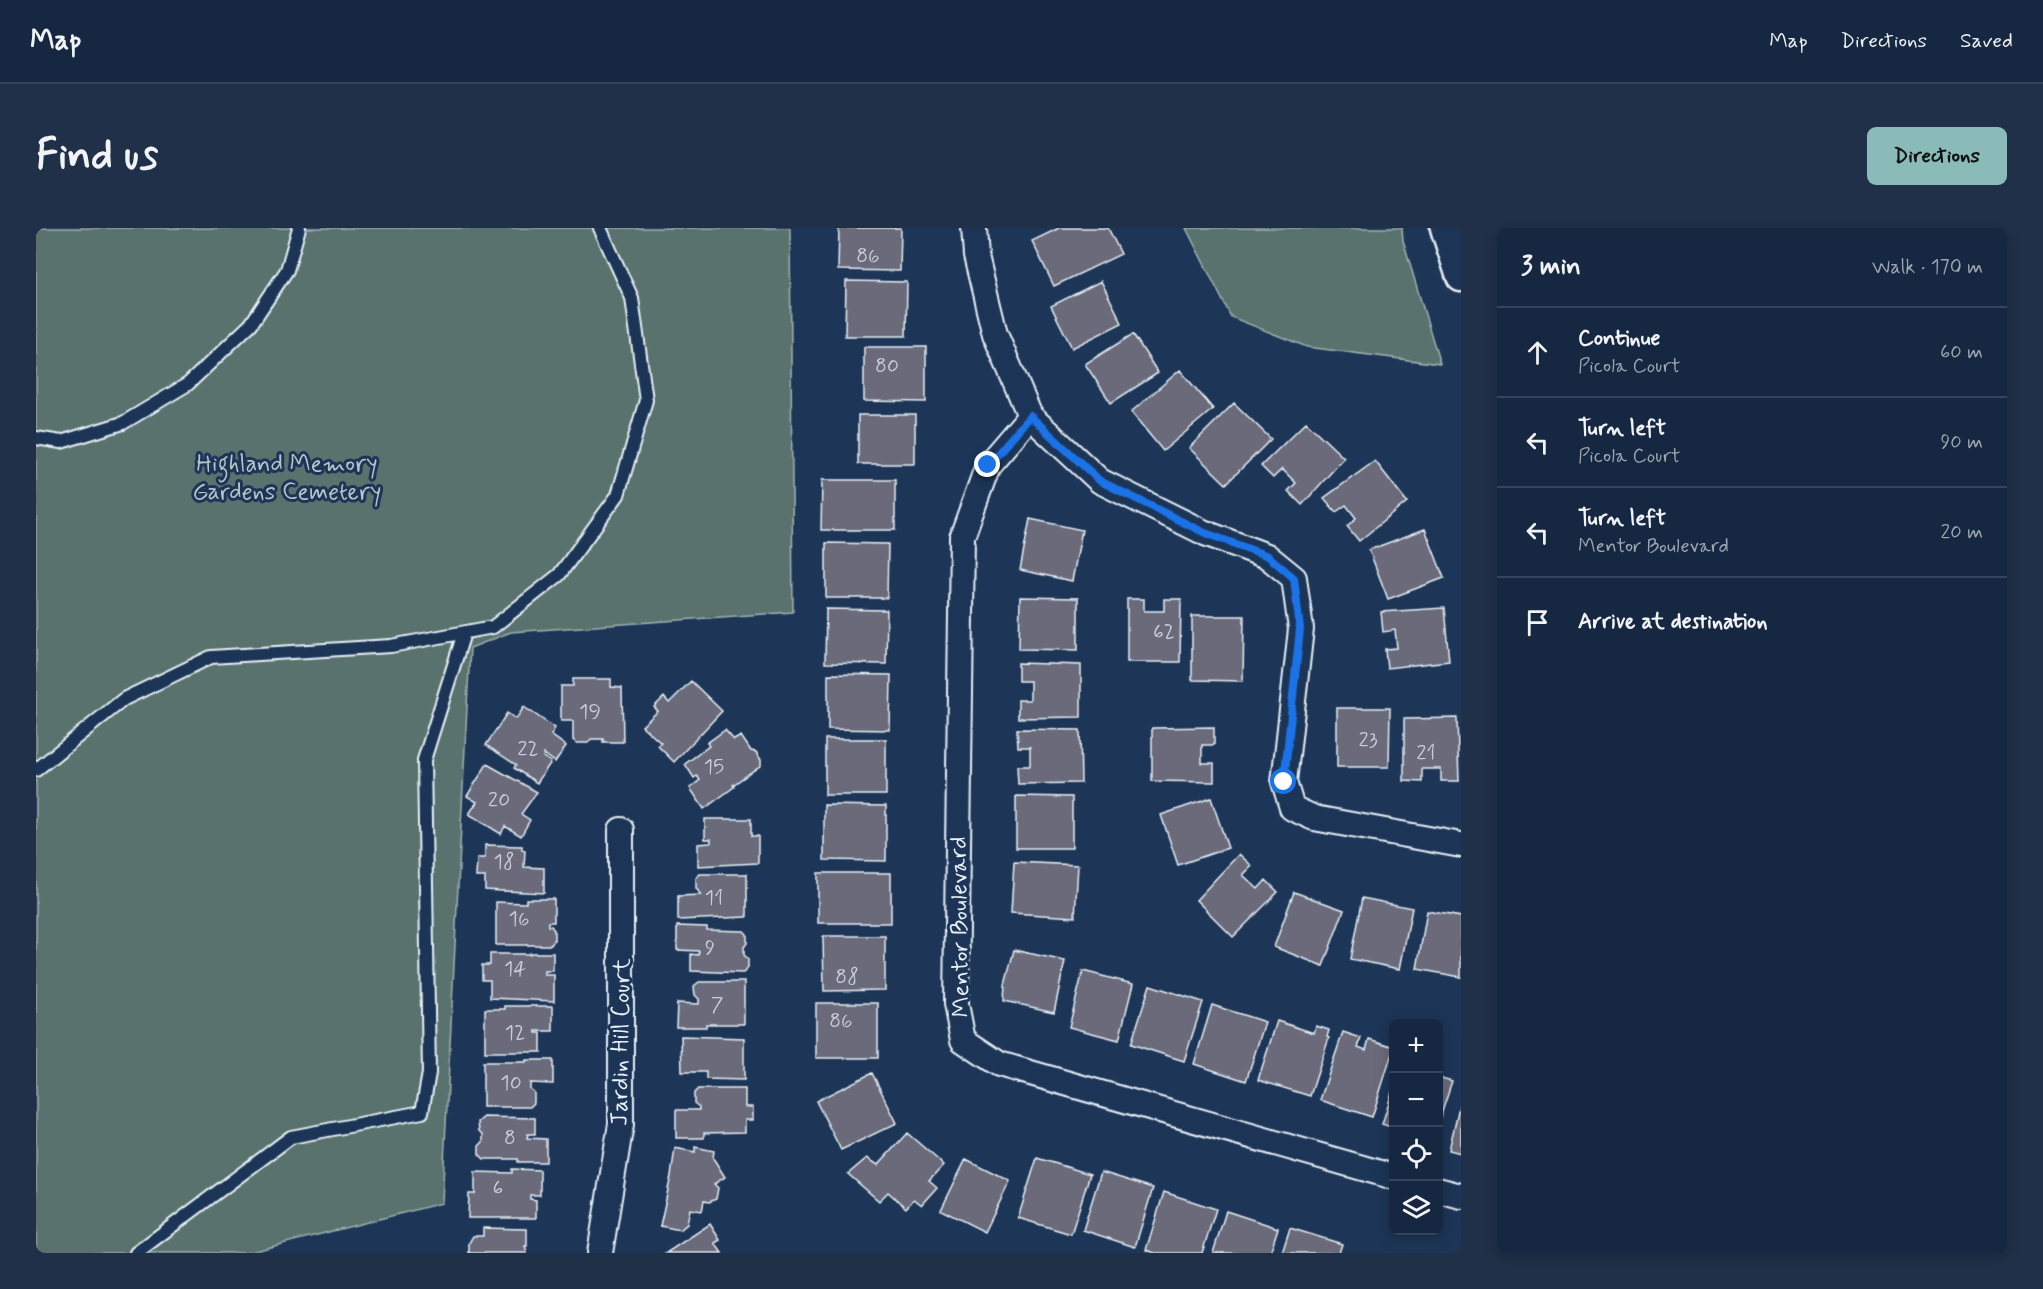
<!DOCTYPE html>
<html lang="en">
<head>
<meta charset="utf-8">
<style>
  :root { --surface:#162841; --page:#1f3048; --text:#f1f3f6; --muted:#9ea6b1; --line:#35445a; --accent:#8bbbb9 }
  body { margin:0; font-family:Mynerve,sans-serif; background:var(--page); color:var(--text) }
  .controls { position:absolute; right:18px; bottom:18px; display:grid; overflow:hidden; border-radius:9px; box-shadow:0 3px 15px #0003 }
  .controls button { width:54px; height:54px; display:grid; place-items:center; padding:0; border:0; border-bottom:2px solid var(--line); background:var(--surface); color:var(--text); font:30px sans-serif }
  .stop { position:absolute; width:18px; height:18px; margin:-14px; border:4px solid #1a73e8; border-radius:50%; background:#fff }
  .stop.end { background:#1a73e8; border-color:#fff; box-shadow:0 2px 6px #0008 }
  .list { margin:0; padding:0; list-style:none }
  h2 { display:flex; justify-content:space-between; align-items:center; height:78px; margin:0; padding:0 24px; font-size:26px }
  h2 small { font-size:20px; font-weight:400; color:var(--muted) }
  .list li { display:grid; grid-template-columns:39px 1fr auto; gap:18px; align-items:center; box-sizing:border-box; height:90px; padding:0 24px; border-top:2px solid var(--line) }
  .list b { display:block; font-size:22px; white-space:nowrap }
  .list p { margin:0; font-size:20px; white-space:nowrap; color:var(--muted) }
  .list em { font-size:20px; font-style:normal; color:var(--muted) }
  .icon { flex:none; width:33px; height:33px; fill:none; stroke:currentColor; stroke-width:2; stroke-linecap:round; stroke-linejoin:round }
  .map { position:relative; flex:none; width:1425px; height:1025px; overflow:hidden; border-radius:9px }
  header { display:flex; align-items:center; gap:36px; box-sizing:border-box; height:84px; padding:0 30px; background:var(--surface); border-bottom:2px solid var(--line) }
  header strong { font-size:28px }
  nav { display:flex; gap:33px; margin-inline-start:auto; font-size:21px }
  .intro { display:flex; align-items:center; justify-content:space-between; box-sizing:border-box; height:144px; padding:0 36px }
  h1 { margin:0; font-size:42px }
  .button { padding:15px 27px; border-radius:9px; background:var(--accent); color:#111; font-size:21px; font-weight:700 }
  main { display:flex; gap:36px; padding:0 36px }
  aside { flex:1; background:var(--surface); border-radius:9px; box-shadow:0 3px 15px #0003 }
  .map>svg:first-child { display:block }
  .green { fill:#5a726e; stroke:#a1b2b3; stroke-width:1.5 }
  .building { fill:#6a6a7a; stroke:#e8f1f8; stroke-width:1.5 }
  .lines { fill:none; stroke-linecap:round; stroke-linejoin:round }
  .service-casing { stroke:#e8f1f8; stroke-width:16 }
  .minor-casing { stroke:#e8f1f8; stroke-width:28 }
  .tertiary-casing { stroke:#e8f1f8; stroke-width:33 }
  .service { stroke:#1d3557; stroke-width:12 }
  .minor { stroke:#1d3557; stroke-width:24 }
  .tertiary { stroke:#1d3557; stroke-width:28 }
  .route { stroke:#1a73e8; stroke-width:8 }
  .labels { text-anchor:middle; stroke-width:6; stroke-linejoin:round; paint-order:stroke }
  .number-label { font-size:21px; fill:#c8cfd8 }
  .park-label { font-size:24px; fill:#b6c5c8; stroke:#1d3557 }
  .street-label { font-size:24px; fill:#e8f1f8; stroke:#1d3557 }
</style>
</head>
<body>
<header>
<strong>Map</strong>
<nav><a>Map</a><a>Directions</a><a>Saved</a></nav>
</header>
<div class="intro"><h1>Find us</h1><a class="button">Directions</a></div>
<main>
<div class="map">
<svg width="1425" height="1025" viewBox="0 0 1425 1025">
  <rect width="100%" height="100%" fill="#1d3557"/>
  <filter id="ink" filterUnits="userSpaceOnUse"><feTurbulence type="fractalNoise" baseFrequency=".0167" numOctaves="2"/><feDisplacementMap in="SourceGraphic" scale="12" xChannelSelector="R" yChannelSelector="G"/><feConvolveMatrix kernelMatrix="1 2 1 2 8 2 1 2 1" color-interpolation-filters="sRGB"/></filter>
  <g filter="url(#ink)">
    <path class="green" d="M0,0H754L757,384L475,404L434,420L406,975L211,1025H0Z
      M1150,0H1366L1367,13L1404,136L1271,119L1195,89Z"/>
    <path class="building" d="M803,0H865L864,43L802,42Z
      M1023,0H1072L1085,26L1018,58L996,13Z
      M810,53L871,54L870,108H809Z
      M1065,53L1086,95L1036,120L1015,78Z
      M1097,106L1122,145L1075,175L1049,136Z
      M828,119H890V174L828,173Z
      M1144,142L1177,181L1127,223L1095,184Z
      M1198,175L1235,211L1190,256L1153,220Z
      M822,187H879V236H822Z
      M1270,194L1308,230L1266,277L1252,263L1260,255L1246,241L1237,250L1225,238Z
      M1339,233L1371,274L1323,313L1311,298L1320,290L1310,277L1300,284L1288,270Z
      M786,252H859V302H785Z
      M994,291L1046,302L1036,353L984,342Z
      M1389,301L1408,350L1352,371L1333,322Z
      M790,315L852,316L851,370H790Z
      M984,369L1042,370V422L983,421Z
      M1091,371H1108V383H1128V371H1145L1144,434H1091Z
      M1408,380L1413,433L1351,440L1349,421L1361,420L1359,402L1347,404L1345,384Z
      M790,381L851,382L850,436L789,435Z
      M1156,388H1208L1207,453L1156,452Z
      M982,435L1045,437V489L982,490V472H994V453H982Z
      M792,446L855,447L854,502L792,501Z
      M537,451H575V459L586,460L587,514H567V511H555L552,515H541L537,512V493H525V458H537Z
      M655,453L686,483L638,534L622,518L625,515L606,498L622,483L618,479L628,469L633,475Z
      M488,479L519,500L515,507L530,518L519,534L508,526L507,529L515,534L501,555L478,540L480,537L450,517L471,485L480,491Z
      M1301,480H1354L1353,539H1301Z
      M1421,490L1423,553H1405V541H1386V554L1368,553V491Z
      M1178,499V517H1166V535H1178V554L1116,553V500Z
      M981,501L1044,502L1045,555L982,556L981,538H994V519H982Z
      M689,502L698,512L705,508L715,523L720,524L725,532V537L697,557L698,559L668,581L654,560L664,552L661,548L658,550L649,536L673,518L671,515Z
      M789,511H850V567H789Z
      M451,536L501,564L485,586L494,592L485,608L469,598L465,606L433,586L441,574L431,568Z
      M980,568L1036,569V620H980Z
      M1175,570L1192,620L1142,637L1125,587Z
      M788,577L850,578V633L788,632Z
      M669,591H715V608H722V635L662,638V616L674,615L675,614V611H669Z
      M449,617L486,618V622L489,623L488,639L508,640V665L449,662V649H440L441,630H449Z
      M1203,626L1216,638L1207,647L1222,661L1230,652L1242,664L1197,709L1160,672Z
      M978,634L1042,637L1039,689L975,685Z
      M782,645H855V695H782Z
      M664,646H711V689L642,692V668L665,667L660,660V650Z
      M1258,664L1308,682L1287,738L1238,719Z
      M1326,670L1376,680L1364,741L1314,731Z
      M490,671H518V694H512V698H515L518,702V712L515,717H460V674L490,675Z
      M1391,683L1425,689V749L1381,741Z
      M641,698L671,699V702L708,703L711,706V715L708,719V727L712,731V740L707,745L655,743V726L662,727L663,723L641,722Z
      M787,708H849V762L788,763Z
      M978,722L1029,733L1018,784L968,773L969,757Z
      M494,725H517V743H509V747H518V773L454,770V752H446V737H454V726H494Z
      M1047,743L1097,756L1083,812L1033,799Z
      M663,754H708V796H670V799H640L641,775L663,776V771L659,767L658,758Z
      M1114,757L1167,774L1148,833L1095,816Z
      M780,775H842V830H780Z
      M1176,777L1229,794L1210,853L1158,836Z
      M469,778H517V803H500V805H505V824H449V781H469Z
      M1241,793L1278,805L1280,798L1293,802L1291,809L1293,810L1274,868L1222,852Z
      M1307,804L1325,810L1322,819L1330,822L1333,811L1358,819L1336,889L1284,872Z
      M645,808L708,810V852L670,851V844H646Z
      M490,832H517V856L494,855V861L498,864V875L494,879H447V834H490Z
      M836,845L861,895L805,922L780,873Z
      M1402,849L1416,853L1402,895Z
      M1358,858V900L1346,896Z
      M662,861H709V879H717V892H709V904L668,905V910H640V882H663V879L658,875V865Z
      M1425,870V925L1413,922Z
      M448,889L499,890V906H492L491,910L510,911V934H482V931H448L443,926V918L447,914V906L443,903L442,894Z
      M871,905L908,937L893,953L901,960L886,977L878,971L870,980L852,964L843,973L812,946L831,930L842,937Z
      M659,919L678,923L677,930L689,949L678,956L682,960L680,971L673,974L668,973L666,983L654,981L651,996L644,1002L624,998L635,948L639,920L659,924Z
      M1001,930L1054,946L1035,1006L982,990Z
      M930,931L974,953L949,1004L905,982Z
      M476,941L504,942V967H494V971L500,972V990H432L433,966H439V944L476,945Z
      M1065,944L1117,960L1099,1019L1047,1002Z
      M1128,964L1180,981L1166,1025H1119L1110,1022Z
      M1190,983L1242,1000L1234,1025H1177Z
      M674,996L684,1012L679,1015L686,1025H630Z
      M447,1000L491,1001V1018H489L491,1025H433V1015L437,1008H447Z
      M1254,1000L1306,1016L1303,1025H1246Z"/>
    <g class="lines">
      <g class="service-casing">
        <path id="service" d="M0,210L25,214L87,195L152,156L215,96L251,42L263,0
          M0,542L88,471L175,429L355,418L457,399L523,347L582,267L610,172L596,70L564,0
          M100,1025L255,909L386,884L393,845L388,532L428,405"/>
      </g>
      <g class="minor-casing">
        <path id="minor" d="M938,0L940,28L959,106L994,188L1064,253L1169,305L1231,328L1258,350L1265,401L1248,554L1256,580L1278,590L1425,617
          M994,188L952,237L926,309L920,776L927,812L963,836L1358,949
          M1402,962L1425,968
          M564,1025L585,896V602"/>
      </g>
      <g class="tertiary-casing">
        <path id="tertiary" d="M1409,0L1425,49"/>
      </g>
      <use href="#service" class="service"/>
      <use href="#minor" class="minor"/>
      <use href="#tertiary" class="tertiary"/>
    </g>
  </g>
  <g class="lines" filter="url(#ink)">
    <path class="route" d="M952,237L994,188L1064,253L1169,305L1232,328L1258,350L1264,401L1248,554"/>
  </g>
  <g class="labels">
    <g class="number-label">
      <text x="832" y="34">86</text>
      <text x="851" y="144">80</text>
      <text x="1128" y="410">62</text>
      <text x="554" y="490">19</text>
      <text x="1332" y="518">23</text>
      <text x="492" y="527">22</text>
      <text x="1390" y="531">21</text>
      <text x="678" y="545">15</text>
      <text x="463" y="578">20</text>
      <text x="468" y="640">18</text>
      <text x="678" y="676">11</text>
      <text x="483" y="697">16</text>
      <text x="674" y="726">9</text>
      <text x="479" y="747">14</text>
      <text x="811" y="755">88</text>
      <text x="681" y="783">7</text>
      <text x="805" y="799">86</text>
      <text x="479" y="811">12</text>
      <text x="475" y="861">10</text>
      <text x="474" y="916">8</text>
      <text x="462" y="966">6</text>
    </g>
    <g class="park-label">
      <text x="251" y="243">Highland Memory<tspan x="251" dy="28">Gardens Cemetery</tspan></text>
    </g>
    <g class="street-label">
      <text transform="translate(923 699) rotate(-91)" y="8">Mentor Boulevard</text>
      <text transform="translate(584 814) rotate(-89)" y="8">Jardin Hill Court</text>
    </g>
  </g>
</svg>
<div class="controls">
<button>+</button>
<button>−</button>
<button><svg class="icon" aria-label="locate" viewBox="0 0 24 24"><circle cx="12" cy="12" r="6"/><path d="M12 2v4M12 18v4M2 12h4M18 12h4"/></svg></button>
<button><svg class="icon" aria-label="layers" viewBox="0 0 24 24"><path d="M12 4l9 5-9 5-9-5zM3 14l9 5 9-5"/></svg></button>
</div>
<div class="stop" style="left:1248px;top:554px"></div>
<div class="stop end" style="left:952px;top:237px"></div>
</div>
<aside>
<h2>3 min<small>Walk · 170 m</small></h2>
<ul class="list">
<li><svg class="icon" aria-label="ahead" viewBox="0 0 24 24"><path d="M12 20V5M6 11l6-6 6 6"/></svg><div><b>Continue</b><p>Picola Court</p></div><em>60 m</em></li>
<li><svg class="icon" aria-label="left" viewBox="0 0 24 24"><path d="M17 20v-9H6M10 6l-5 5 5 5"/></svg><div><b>Turn left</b><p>Picola Court</p></div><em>90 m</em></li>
<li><svg class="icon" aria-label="left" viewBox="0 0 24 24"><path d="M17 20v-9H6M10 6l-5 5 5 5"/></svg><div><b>Turn left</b><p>Mentor Boulevard</p></div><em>20 m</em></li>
<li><svg class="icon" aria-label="arrive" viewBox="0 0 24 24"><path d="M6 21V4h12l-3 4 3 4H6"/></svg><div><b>Arrive at destination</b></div></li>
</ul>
</aside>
</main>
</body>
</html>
